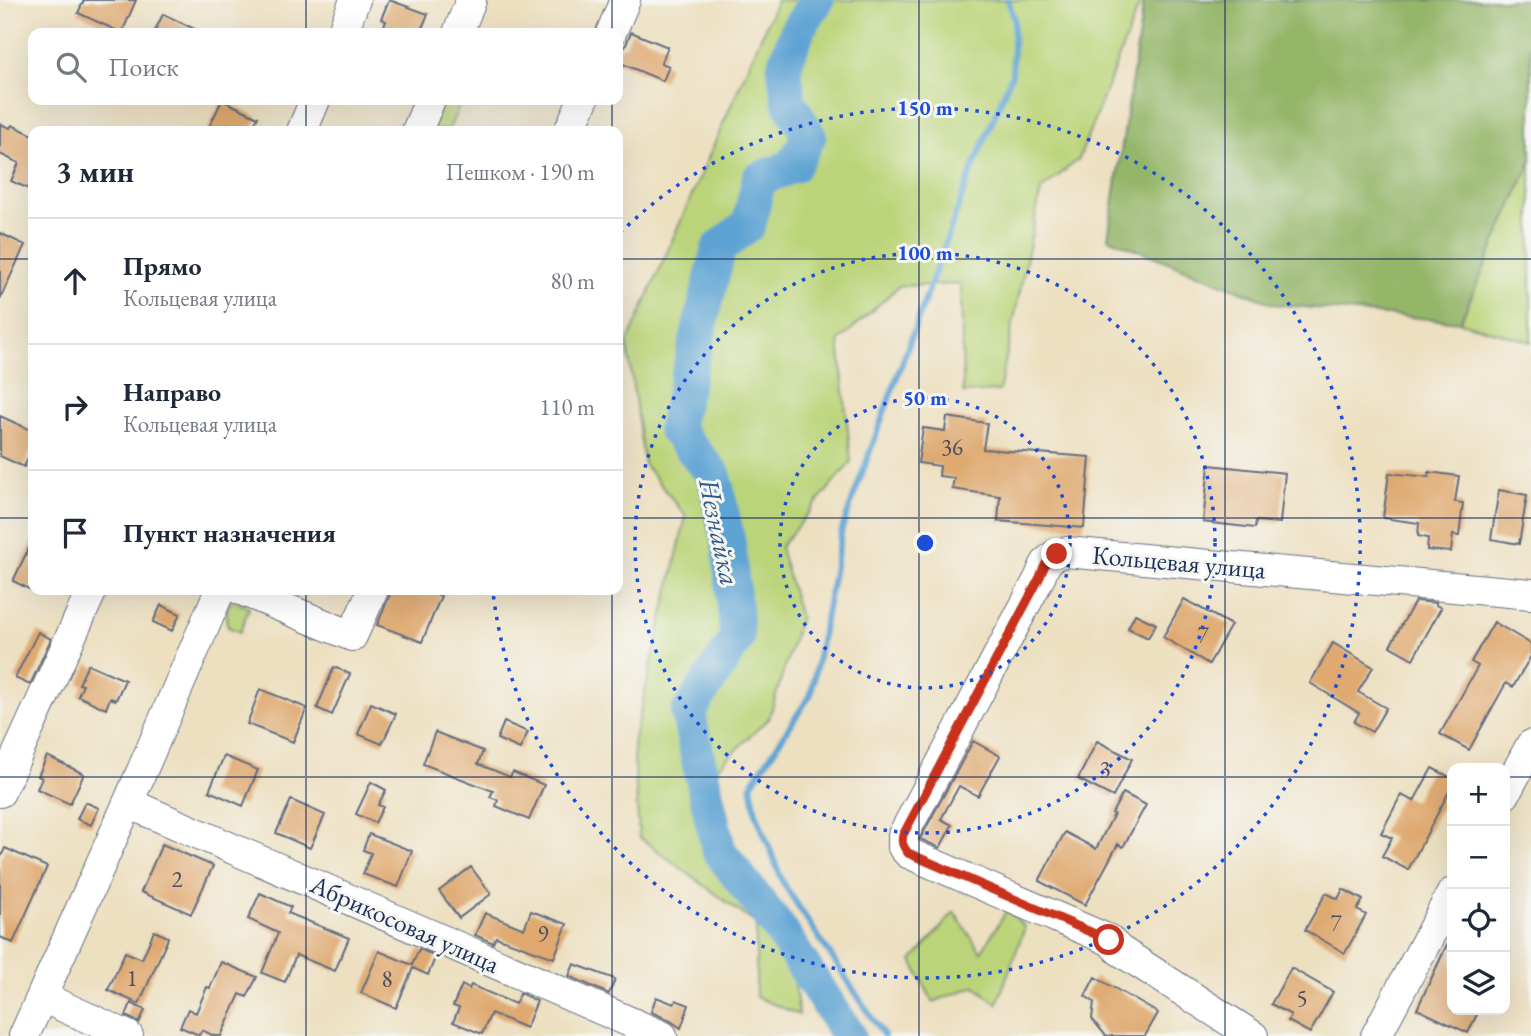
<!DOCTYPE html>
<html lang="ru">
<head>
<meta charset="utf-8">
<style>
  :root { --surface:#fff; --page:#f6f6f7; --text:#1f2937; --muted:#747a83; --line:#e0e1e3 }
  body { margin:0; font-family:"EB Garamond",serif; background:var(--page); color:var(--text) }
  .controls { position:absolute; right:21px; bottom:21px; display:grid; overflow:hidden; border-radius:14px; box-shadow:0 7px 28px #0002 }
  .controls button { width:63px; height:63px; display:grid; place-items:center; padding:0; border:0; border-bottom:2px solid var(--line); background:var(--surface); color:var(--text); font:35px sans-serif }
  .stop { position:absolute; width:21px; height:21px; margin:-16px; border:5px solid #c8321e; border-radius:50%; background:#fff }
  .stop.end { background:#c8321e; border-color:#fff; box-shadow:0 2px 7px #0008 }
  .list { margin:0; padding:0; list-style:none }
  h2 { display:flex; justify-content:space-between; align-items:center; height:91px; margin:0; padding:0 28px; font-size:30px }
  h2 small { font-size:23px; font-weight:400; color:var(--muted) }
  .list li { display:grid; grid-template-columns:46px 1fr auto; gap:21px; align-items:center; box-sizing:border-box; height:126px; padding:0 28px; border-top:2px solid var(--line) }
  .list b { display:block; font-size:26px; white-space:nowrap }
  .list p { margin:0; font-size:23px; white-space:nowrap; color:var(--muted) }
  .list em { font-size:23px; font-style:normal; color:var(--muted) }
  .icon { flex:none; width:38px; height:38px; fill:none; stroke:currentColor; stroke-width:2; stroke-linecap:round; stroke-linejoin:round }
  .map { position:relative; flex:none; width:1531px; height:1036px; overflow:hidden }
  .search { position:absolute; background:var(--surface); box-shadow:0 7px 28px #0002; left:28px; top:28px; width:595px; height:77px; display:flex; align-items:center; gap:18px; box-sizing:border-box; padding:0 24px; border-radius:14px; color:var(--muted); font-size:26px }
  .panel { position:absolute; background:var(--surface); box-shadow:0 7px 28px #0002; left:28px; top:126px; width:595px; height:469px; border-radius:14px }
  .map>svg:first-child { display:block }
  .green { fill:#bbd479; stroke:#6b826c; stroke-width:2 }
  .forest { fill:#94b669; stroke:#587264; stroke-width:2 }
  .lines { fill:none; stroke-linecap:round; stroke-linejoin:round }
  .stream { stroke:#5da3d3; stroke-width:6 }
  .river { stroke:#5da3d3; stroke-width:35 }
  .building { fill:#dfa970 }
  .minor-casing { stroke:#646d81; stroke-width:32 }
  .minor { stroke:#fff; stroke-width:30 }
  .route { stroke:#c8321e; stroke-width:9 }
  .grid { fill:none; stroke:#1b2f5e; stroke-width:2; stroke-opacity:0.55 }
  .ring { fill:none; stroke:#1d4ed8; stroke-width:3.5; stroke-dasharray:3.5 7 }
  .labels { text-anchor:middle; stroke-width:6; stroke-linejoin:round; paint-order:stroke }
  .number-label { font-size:23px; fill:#4c4e62 }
  .street-label { font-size:26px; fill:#1b2f5e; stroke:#f6f6f2 }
  .water-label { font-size:28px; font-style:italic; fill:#325887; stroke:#f6f6f2 }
  .centre { fill:#1d4ed8; stroke:#f6f6f2; stroke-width:3.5 }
  .ring-label { font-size:21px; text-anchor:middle; font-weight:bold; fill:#1d4ed8; stroke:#f6f6f2; stroke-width:6; stroke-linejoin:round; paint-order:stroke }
</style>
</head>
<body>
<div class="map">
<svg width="1531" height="1036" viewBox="0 0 1531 1036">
  <rect width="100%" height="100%" fill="#f6f6f2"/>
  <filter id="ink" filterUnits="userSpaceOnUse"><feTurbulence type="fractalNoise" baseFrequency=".0143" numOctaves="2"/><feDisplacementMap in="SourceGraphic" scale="14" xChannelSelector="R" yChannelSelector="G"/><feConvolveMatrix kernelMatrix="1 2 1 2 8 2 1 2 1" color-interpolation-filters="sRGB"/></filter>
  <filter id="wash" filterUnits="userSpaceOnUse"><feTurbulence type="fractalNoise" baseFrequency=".00686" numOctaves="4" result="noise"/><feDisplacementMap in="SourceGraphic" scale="28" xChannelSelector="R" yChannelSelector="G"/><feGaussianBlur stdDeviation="1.57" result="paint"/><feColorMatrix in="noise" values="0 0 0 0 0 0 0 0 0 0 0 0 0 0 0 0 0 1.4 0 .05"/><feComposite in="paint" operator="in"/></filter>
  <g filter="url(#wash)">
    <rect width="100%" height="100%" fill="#ede0c1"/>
    <path class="green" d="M777,0H1141L1079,159L1041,190L999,391L963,393L961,284L899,286L839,341L851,462L780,547L800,618L769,718L689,795L785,913L799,1015L756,997V924L639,837L633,743L686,516L644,464L627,344Z
      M442,100H462L448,131H429Z
      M1531,162V342L1460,322Z
      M233,600L249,608L240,632L228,627C225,617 224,607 233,600Z
      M1007,910L1025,927L997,1004L975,986L933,1002L912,961L954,912L981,952Z"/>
    <path class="forest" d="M1144,0H1531V162L1460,322L1273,304L1108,238Z"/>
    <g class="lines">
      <path class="stream" d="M884,1036L783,883L756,813L751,785L811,694L842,529L970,175L1012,74L1014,18L1008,0"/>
      <path class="river" d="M817,0L798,29L784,67L789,102L809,136L793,166L759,179L749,224L719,248L675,429L714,475L729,546L737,638L688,713L719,851L778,927L849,1036"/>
    </g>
    <g id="blocks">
      <path class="building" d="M84,0H136L122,33L78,13Z
        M389,0L428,14L420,33H381L386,21L381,19Z
        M163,14L203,33H154Z
        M631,32L668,47L661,63L669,66L663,81L618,62V49L623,46L625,47Z
        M222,100L258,117L251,131H207Z
        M0,124L10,128L12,125L33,135V180L29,189L11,181L19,163L0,154Z
        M0,233L25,245L0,299Z
        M0,416L33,431V447L24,467L0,456Z
        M947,417L987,423L983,449L1090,457L1084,528L998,521L1000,496L952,489L954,478L939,476L940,466L918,463L923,428L945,431Z
        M1209,465L1285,473L1280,523L1256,521L1255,528L1203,522Z
        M1429,472L1459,476L1455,502L1463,503L1459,536L1453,535L1451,552L1427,550L1428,538L1418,536L1419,523L1383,518L1389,473L1429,477Z
        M1499,490L1527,495L1519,544L1491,539Z
        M33,539V591L13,581Z
        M391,590H424L441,596L422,642L377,625L389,597Z
        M1184,599L1231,625L1209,664L1163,637Z
        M1415,601L1436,603V605L1441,608L1413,659L1390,646Z
        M161,605L180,614L172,631L153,622Z
        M1135,614L1156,624L1148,638L1128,628Z
        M1494,622L1531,644V656L1513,687L1506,683L1469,750L1440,734L1478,666L1471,662Z
        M38,632L51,639L30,685L15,678Z
        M1333,643L1373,667L1358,692L1386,708L1372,732L1354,722L1359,713L1310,683Z
        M88,664L125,680L116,700L110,698L106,709L78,696L83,685L79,684Z
        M334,667L350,674L332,715L317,708Z
        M260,689L307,708L293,742L247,724Z
        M371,703L396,714L382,744L358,734Z
        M504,722L528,732L520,749L497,739Z
        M435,732L483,751L478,764L510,777L513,772L544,785L529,820L496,806L498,800L490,797L493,791L423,764Z
        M973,741L1000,756L978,796L959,786L941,819L952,825L940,848L920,839Z
        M1097,741L1132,759L1113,797L1078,779Z
        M47,756L84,774L70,804L37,789L42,778L38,776Z
        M224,756L258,770L243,806L209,791Z
        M1432,768L1452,778V786L1408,870L1382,856L1392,838L1381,833L1401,795L1414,801Z
        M371,782L386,790L378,805L383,807L375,823L356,814Z
        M1123,793L1146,805L1123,847L1118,844L1085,905L1039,881L1065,832L1096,849L1114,814L1112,813Z
        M291,800L325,815L310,848L276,833Z
        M85,802L99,808L91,825L77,819Z
        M369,834L412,851L398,887L363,874L371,853L363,850Z
        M162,844L213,866L191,914L141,892Z
        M5,848L47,867L13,943L0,937V859Z
        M471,867L491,894L459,918L439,891Z
        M1343,889L1363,900L1357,910L1366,915L1345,953L1305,930L1326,893L1338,899Z
        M260,893L291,907L288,913L349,938L335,971L296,955L285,982L262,973L278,933L248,919Z
        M531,911L567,924L554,958L496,937L493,943L475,935L485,913L524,929Z
        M154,931L168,937L167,941L139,1004L108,990L125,952L142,959Z
        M1452,934V1010H1479L1468,1033L1417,1009Z
        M419,949L436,956L428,975L413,968L396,1008L361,993L379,951L412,965Z
        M221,962L257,977L247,997L240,994L221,1036H214L202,1030L199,1035L180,1027L188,1009L196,1013L207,987L210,988Z
        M574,964L615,979L609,994L569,976Z
        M1291,968L1333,992L1310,1033L1288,1021L1291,1015L1271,1004Z
        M1095,977L1158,1013L1145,1036H1106L1092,1019L1094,1002L1085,996Z
        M462,985L469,989L471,985L515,1004L520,993L537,1001L526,1028L491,1013L482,1034L453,1022L459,1008L453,1006Z
        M656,997L674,1004L676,1000L689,1005L681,1028L669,1020L651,1012Z
        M131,1003L145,1010L139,1023L126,1016Z"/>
    </g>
  </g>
  <g filter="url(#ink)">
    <use href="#blocks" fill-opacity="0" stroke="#646d81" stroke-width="2"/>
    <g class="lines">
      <g class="minor-casing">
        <path id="minor" d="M342,33L355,0
          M458,33L471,0
          M611,33L625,0
          M302,131L315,100
          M417,131L430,100
          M569,131L583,100
          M241,590L352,636L373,590
          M0,792L92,590
          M1505,794L1531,745
          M128,803L662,1036
          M42,997L128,1036
          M24,1036L128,803L220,590
          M1253,1036L1119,950L1109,940L908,853L903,847V835L1040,577C1045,562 1050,555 1066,552L1531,594
          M1376,1036L1452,893"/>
      </g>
      <use href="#minor" class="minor"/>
    </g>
  </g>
  <g class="lines" filter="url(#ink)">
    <path class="route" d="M1057,554C1047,559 1044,566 1040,577L903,835C901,843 903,846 908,853L1109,940"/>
  </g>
  <path class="grid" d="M306,0V33M612,0V33M919,0V1036M1225,0V1036M306,100V131M612,100V131M0,259H33M618,259H1531M0,518H33M618,518H1531M306,590V1036M612,590V1036M0,777H1452M1505,777H1531"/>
  <g class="ring">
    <circle cx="925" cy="543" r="145"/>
    <circle cx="925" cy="543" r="290"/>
    <path d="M620 233A435 435 0 1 1 493 592"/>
  </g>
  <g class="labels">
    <g class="number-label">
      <text x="952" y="455">36</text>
      <text x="1203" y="643">7</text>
      <text x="1105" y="777">3</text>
      <text x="177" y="887">2</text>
      <text x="1336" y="931">7</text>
      <text x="543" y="942">9</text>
      <text x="132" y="986">1</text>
      <text x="387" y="987">8</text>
      <text x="1302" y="1006">5</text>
    </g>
    <g class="street-label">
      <text transform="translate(1179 562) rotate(5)" y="9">Кольцевая улица</text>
      <text transform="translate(405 924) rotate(24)" y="9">Абрикосовая улица</text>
    </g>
    <g class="water-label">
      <text transform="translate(720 532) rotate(78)" y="10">Незнайка</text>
    </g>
  </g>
  <circle cx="925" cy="543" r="10" class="centre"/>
  <g class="ring-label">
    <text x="925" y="115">150 m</text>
    <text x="925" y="260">100 m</text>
    <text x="925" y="405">50 m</text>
  </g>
</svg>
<div class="controls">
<button>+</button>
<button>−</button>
<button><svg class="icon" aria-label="locate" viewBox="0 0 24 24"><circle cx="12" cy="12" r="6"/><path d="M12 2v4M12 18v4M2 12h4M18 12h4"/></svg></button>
<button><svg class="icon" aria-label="layers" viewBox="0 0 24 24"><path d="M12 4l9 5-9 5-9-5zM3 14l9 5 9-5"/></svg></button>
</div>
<div class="stop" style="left:1109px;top:940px"></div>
<div class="stop end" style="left:1057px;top:554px"></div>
<div class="search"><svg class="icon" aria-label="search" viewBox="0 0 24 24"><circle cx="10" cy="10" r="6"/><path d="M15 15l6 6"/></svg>Поиск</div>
<section class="panel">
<h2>3 мин<small>Пешком · 190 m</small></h2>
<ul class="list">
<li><svg class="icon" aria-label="ahead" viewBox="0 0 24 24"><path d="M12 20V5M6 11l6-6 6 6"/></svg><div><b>Прямо</b><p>Кольцевая улица</p></div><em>80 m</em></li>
<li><svg class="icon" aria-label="right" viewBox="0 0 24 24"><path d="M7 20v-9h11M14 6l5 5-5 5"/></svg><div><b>Направо</b><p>Кольцевая улица</p></div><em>110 m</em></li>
<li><svg class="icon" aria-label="arrive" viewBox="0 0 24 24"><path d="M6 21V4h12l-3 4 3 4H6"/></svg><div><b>Пункт назначения</b></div></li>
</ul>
</section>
</div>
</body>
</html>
